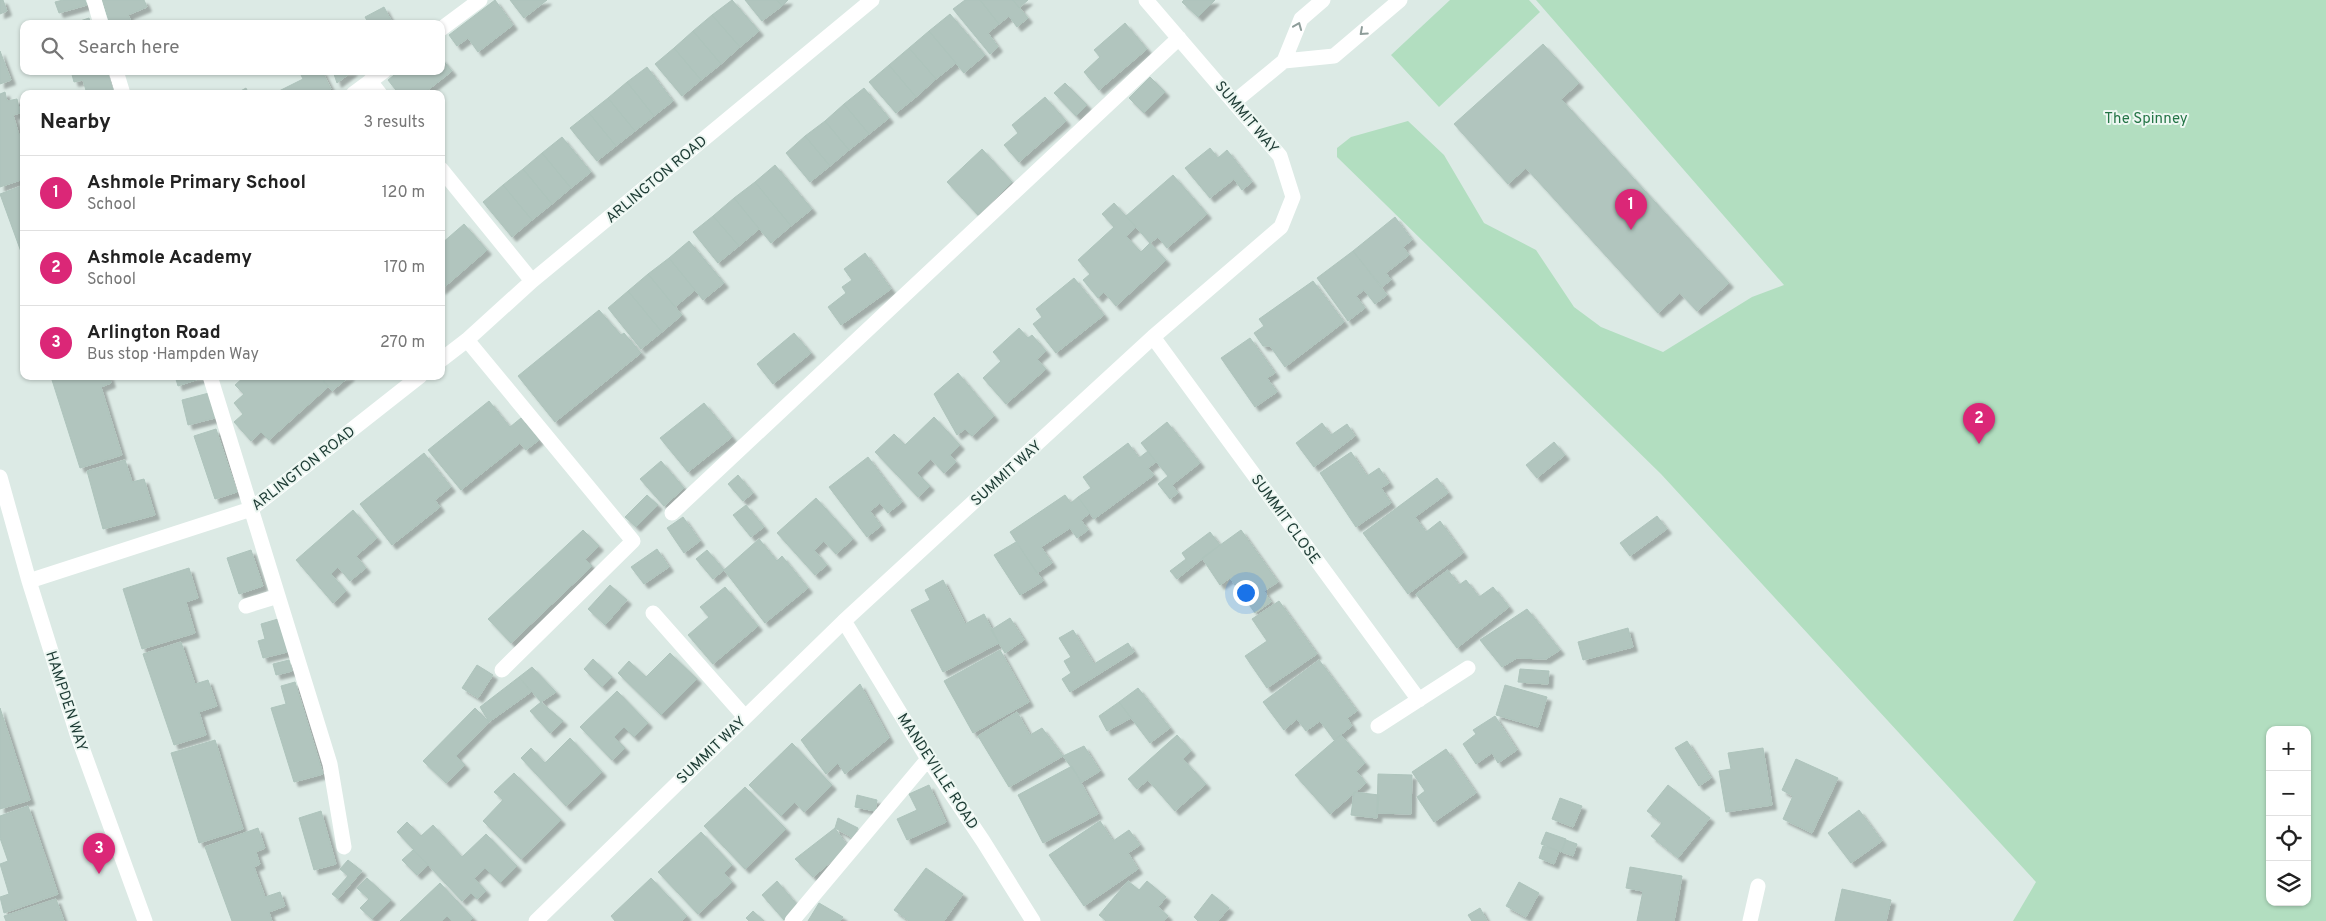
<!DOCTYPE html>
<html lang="en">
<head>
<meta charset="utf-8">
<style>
  :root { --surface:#fff; --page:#f2f2f2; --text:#222; --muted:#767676; --line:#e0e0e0; --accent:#db2777 }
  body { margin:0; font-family:Overpass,sans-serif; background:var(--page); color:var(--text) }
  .controls { position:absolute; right:15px; bottom:15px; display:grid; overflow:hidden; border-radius:10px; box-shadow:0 1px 4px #0004 }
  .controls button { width:45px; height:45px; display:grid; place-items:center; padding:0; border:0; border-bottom:1px solid var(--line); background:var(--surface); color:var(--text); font:25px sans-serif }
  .you { position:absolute; left:1245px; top:592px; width:18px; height:18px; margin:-12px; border:4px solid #fff; border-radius:50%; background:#1a73e8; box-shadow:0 0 0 8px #1a73e833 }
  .badge { display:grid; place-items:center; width:32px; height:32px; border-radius:50%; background:var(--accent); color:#fff; font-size:16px; font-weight:700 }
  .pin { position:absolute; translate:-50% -41px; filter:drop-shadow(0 1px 2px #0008) }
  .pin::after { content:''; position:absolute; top:26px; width:18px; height:15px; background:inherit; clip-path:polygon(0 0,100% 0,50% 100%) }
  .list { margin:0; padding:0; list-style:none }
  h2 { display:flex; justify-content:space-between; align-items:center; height:65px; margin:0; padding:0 20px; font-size:21px }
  h2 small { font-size:16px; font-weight:400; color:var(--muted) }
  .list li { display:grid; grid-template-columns:32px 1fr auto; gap:15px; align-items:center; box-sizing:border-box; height:75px; padding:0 20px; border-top:1px solid var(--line) }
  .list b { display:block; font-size:19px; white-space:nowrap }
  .list p { margin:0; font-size:16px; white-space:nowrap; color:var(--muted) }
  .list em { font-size:16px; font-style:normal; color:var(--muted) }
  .icon { flex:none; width:28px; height:28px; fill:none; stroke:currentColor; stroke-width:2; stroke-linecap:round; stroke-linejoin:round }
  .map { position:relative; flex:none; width:2326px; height:921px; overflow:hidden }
  .search { position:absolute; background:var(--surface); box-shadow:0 1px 4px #0004; left:20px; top:20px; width:425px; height:55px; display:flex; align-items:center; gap:12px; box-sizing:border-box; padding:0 18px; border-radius:10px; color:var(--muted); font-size:19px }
  .panel { position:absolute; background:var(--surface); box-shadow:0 1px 4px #0004; left:20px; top:90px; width:425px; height:290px; border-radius:10px }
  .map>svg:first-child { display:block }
  .green { fill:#b2dec0; fill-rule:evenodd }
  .building { fill:#b1c5be; stroke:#aec4bc; filter:url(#shadow) }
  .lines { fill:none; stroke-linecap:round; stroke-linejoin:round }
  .minor { stroke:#fff; stroke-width:15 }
  .oneway { stroke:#8e9d9a }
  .labels { text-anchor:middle; stroke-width:4; stroke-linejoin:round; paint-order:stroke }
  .street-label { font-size:15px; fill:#1d3b34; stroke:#edf7f2 }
  .park-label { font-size:15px; fill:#247546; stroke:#edf7f2 }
</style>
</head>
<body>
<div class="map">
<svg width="2326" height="921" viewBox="0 0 2326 921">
  <defs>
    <filter id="shadow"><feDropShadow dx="4.5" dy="4.5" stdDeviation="1" flood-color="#0004"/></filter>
  </defs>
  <rect width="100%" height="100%" fill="#dceae5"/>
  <path class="green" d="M1450,0H1529L1540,12L1439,107L1391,55Z
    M1536,0H2326V921H2013L2036,882L1661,474L1337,157V148L1351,137L1408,121L1444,155L1484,223L1536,250L1574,307L1601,327L1663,352L1752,297L1784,285ZM2270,730H2307V902H2270Z"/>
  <path class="building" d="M0,0H3L7,11L0,14Z
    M63,0H85L87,5L59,13L55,2Z
    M102,0H144L147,7L128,15L132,23L110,24Z
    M495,0L513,25L478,52L468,38L457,46L449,35Z
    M510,0H547L524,18Z
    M732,0L759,31L740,47L712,15Z
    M745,0H777L782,6L762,21Z
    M777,0H788L782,6Z
    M965,0H980L999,24L988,33L998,47L990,54L953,9Z
    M980,0H1013L1028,18L1017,27L1009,16L999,24Z
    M1013,0H1028L1019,8Z
    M1184,0H1215L1198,17L1182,2Z
    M384,7L393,24H369L365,17Z
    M950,14L985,55L964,73L929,31Z
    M712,15L740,47L721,64L693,31Z
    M89,18L91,24H71Z
    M1125,23L1147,49L1099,90L1084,72L1100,57L1094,50Z
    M693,31L721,64L701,80L674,48Z
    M929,31L956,63L936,79L909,48Z
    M1543,44L1579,83L1561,99L1729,283L1697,311L1680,293L1658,313L1526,168L1508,184L1454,124Z
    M674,48L701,80L682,96L655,64Z
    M909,48L936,79L916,97L889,65Z
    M0,51L11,80L0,84Z
    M441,58L452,71L423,94H399L388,80L399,71H441Z
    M889,65L916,97L896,113L869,82Z
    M647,67L673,101L654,116L627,82Z
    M71,71H107L114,94H87L83,80L74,82Z
    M299,71H322L331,89L321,94H280L279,91L303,79Z
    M333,71H353L337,83Z
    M1150,77L1165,92L1144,113L1129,98Z
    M627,82L654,116L635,131L608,98Z
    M1065,83L1087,105L1076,116L1054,93Z
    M246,88L249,94H235Z
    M864,88L889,118L869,134L844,104Z
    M5,92L7,101L17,99L20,113L13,115L19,135L24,133V179L0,187V94Z
    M1045,97L1066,121L1019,162L1004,145L1018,133L1012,125Z
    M608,98L635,131L616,146L589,113Z
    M844,104L869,134L849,150L825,121Z
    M589,113L616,146L597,161L570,128Z
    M825,121L849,150L830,166L805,136Z
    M805,136L830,166L810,182L786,153Z
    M562,137L591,172L571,188L542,153Z
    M1210,148L1218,158L1227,150L1252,182L1242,190L1234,179L1210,198L1185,168Z
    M982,149L1012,182L978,215L947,182Z
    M542,153L571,188L552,204L523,169Z
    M775,165L812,209L791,226L755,182Z
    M523,169L552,204L532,220L503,185Z
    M1173,175L1207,214L1167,248L1158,237L1150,243L1126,216Z
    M755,182L791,226L771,243L734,198Z
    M24,185V260L0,194Z
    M503,185L532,220L512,237L483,202Z
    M734,198L759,229L739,246L713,216Z
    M1114,203L1136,227L1126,236L1141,252L1150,243L1166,260L1116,306L1104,292L1098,298L1083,280L1090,274L1078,260L1114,227L1102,214Z
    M713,216L739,246L718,263L693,232Z
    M1395,217L1412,240L1403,247L1409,255L1386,273L1391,280L1382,287L1353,251Z
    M464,224L487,250L441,290V244Z
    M689,241L724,283L703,300L669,258Z
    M1353,251L1387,295L1375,304L1364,290L1356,296L1365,308L1348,321L1317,278Z
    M865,253L891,289L841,325L828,307L846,293L842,287L852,280L844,269Z
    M669,258L695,290L675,307L648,274Z
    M648,274L682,315L662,332L628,291Z
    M1074,278L1104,315L1056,353L1033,324L1042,317L1036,309Z
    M1313,281L1344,322L1285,367L1270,346H1263L1254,333L1264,326L1259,319Z
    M628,291L662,332L641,349L608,308Z
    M599,310L621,335L624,333L641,353L555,422L518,376Z
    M1019,328L1028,338L1032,335L1046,351L1037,359L1046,369L1006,404L983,378L1001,361L993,352Z
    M794,333L811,353L773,384L757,364Z
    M1250,338L1275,373L1267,378L1277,392L1255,407L1221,358Z
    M958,373L994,416L972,436L965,429L957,435L934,394Z
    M64,376H109L111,383L101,387L122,455L80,468L52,380Z
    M175,376H201L202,378L178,386Z
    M245,376H319L328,387L269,440L261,432L251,441L234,422L243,414L234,403L244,394L235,385Z
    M320,376H350L332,391Z
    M209,393L215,418L188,425L182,400Z
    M489,401L510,427L521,418L539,440L526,450L520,443L461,490L428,450Z
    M704,403L732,437L688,472L660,438Z
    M934,417L960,445L950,455L956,462L944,473L931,459L917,473L930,486L918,497L875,452L894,434L905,445Z
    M1167,422L1200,463L1172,485L1178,493L1170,499L1158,484L1168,476L1141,443Z
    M1322,423L1331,435L1347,424L1355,436L1314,467L1296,443Z
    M216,429L237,492L215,499L194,436Z
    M1554,442L1565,455L1537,478L1526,465Z
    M1128,443L1139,458L1148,451L1156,462L1148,468L1154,475L1094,519L1078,497L1091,488L1083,477Z
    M1351,452L1367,476L1379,468L1389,483L1381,488L1391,503L1356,527L1320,473Z
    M424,453L451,487L435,500L440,507L392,545L360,504Z
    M868,457L902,502L888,513L880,503L870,511L881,526L867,537L829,487Z
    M125,460L132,482L144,479L155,515L103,529L87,471Z
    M661,461L684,488L664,506L640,479Z
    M738,475L753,493L743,501L728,484Z
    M1437,478L1448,493L1415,517L1426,532L1440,521L1463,553L1408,594L1363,533Z
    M647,495L658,505L636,527L625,517Z
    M1065,495L1071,503L1078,497L1090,513L1081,520L1088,530L1077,538L1070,528L1041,547L1052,563L1037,573L1010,532Z
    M816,498L853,539L836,554L824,541L814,550L827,565L815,575L777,533Z
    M746,505L764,527L751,537L733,515Z
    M353,510L377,538L356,556L366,568L350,581L338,567L331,574L346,591L333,603L296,560Z
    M1657,516L1667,529L1630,556L1620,543Z
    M683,517L700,541L684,553L667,528Z
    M583,530L599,546L585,559L592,566L511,643L488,619Z
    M1241,530L1278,582L1264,591L1271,602L1255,613L1230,578L1220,585L1202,558Z
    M1210,532L1220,545L1177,579L1170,571L1186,559L1182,553Z
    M759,539L777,561L782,556L808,588L765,623L724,570Z
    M1016,542L1043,581L1020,595L994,555Z
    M657,549L669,567L644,584L631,567Z
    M251,550L263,586L239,594L227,558Z
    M707,550L724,570L713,579L696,559Z
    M189,568L198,598L186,602L195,633L142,649L123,589Z
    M1448,570L1459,585L1466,580L1479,597L1493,587L1509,607L1457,648L1416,594Z
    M943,580L965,624L984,614L999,643L943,672L911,610L930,600L925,590Z
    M610,585L627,600L605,625L588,609Z
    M725,587L758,626L713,664L688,635L709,617L700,607Z
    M1279,601L1317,654L1267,688L1245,656L1267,641L1252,619Z
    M1527,609L1560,650L1546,659L1517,658L1502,667L1480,640Z
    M1010,618L1024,640L1005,653L991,630Z
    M278,619L287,652L263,658L258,641L265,639L261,624Z
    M1628,628L1633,647L1583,660L1578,642Z
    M1073,630L1094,664L1128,643L1134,652L1070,692L1062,679L1071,673L1064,661L1071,657L1059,638Z
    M181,642L195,684L208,680L217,706L199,712L206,735L174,745L143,654Z
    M1000,650L1029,702L973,733L944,681Z
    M670,653L697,679L661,715L618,673L629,661L646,677Z
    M593,659L612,677L602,687L584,669Z
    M289,660L292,671L276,675L273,664Z
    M1319,660L1357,711L1347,718L1352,726L1334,740L1320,721L1306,731L1297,719L1284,730L1263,702Z
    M477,665L493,675L478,698L462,688Z
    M532,667L556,692L541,702L519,677Z
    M1520,669L1549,671L1548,684L1518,682Z
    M519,677L531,692L489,722L480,707Z
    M295,682L323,774L294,782L271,708L286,704L281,686Z
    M860,684L889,738L845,774L838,763L826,774L801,740Z
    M1505,685L1547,697L1538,727L1496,715Z
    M1138,688L1170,728L1150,743L1119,702Z
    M617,691L648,723L634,737L624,727L614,737L625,748L612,760L580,727Z
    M541,702L563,721L550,733L530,711Z
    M1119,702L1131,718L1107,731L1099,716Z
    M0,708L30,800L0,809Z
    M475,708L489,722L456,756L465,765L446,783L423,761Z
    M1017,712L1030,735L1042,728L1063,756L1009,787L978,736Z
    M1495,716L1517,750L1498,763L1492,753L1476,764L1463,744L1476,734L1473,730Z
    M1177,735L1191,751L1183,759L1206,784L1175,811L1148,780L1137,789L1128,779Z
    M1341,735L1365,763L1356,771L1366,783L1330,814L1295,775Z
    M570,738L602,772L566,806L521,758L531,748L545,763Z
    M215,740L243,829L199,843L171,753Z
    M1687,741L1711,778L1699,786L1675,748Z
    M792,743L832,785L804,812L795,802L781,816L749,785Z
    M1084,746L1100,771L1082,782L1063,756Z
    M1763,748L1772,805L1726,812L1719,771L1731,769L1728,753Z
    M1446,749L1476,793L1434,822L1417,797L1425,791L1412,772Z
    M1796,759L1838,778L1812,833L1783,819L1793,796L1782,790Z
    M1072,766L1098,814L1043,843L1018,795Z
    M514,773L561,820L521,859L483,821L503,800L494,792Z
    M1378,774L1412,775L1411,814L1377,813Z
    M929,785L946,822L907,840L897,819L917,810L909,794Z
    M1668,785L1710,818L1678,858L1651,836L1662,823L1647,811Z
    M745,787L786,829L745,869L704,826Z
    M1354,792L1379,795L1377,818L1351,815Z
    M857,795L877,800L875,811L855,807Z
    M1560,798L1582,806L1573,827L1552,819Z
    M28,806L58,894L4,913L0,897L9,894L0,864L8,861L0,838V816Z
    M1859,810L1882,841L1851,863L1828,833Z
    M321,811L336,864L314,870L299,818Z
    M838,818L858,828L853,838L835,828Z
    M1100,821L1113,841L1129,830L1140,845L1128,853L1138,869L1084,906L1049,855Z
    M407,822L421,836L433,825L462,857L486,834L517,866L500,883L485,868L474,878L486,891L477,899L471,893L462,901L397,832Z
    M258,828L265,848L256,852L260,864L254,867L265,897L280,892L285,906L269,912L272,921H232L205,847Z
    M835,828L848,847L813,877L795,859Z
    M701,832L732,865L724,873L732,882L698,914L658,872Z
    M1546,832L1566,839L1561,852L1541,844Z
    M1566,840L1577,844L1573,856L1562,852Z
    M1543,846L1559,851L1554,864L1539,858Z
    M413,850L428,865L417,875L402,860Z
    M348,860L362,871L338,899L332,894L348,876L340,869Z
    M1630,867L1682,876L1674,921H1637L1643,891L1626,888Z
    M926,868L963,894L944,921H909L894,910Z
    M367,878L391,900L372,919L360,908L369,899L357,888Z
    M651,878L687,916L681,921H615L611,916Z
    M777,881L799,907L784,920L762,895Z
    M1128,881L1139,890L1147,881L1166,897L1158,907L1168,916L1164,921H1106L1099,915Z
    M1519,882L1539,893L1526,917L1506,906Z
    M440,883L473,918L470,921H452L447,916L442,921H400Z
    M1842,889L1891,900L1886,921H1835Z
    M1212,894L1229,908L1218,921H1198L1194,917Z
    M56,899L64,921H6L4,916Z
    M819,903L843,917L840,921H808Z
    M1480,908L1487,921H1472L1468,915Z
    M753,911L764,921H749L746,918Z"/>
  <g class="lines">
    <path class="minor" d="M94,0L101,24
      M441,29L480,0
      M1284,61L1334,56L1400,0
      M116,71L123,94
      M370,81L380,94
      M353,94L384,71
      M1234,102L1284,61L1301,19L1323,0
      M441,169L532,281
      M1153,337L1419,700
      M467,340L633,541L502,670
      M441,360L467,340L532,281L872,0
      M210,376L330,764L344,847
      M0,477L29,581L77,734L145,921
      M672,513L1179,38
      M29,581L251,509L420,376
      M246,606L278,596
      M653,613L745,717
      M844,621L928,759L983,841L1033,921
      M1378,726L1468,668
      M536,921L844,621L1153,337L1281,227L1293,197L1280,156L1146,0
      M792,921L928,759
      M1750,921L1758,886"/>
  </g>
  <defs><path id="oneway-chevron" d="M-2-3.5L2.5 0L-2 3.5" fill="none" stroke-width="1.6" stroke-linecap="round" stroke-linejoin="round" transform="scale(1.25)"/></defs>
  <g class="oneway">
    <use href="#oneway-chevron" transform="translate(1298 26) rotate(-68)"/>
    <use href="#oneway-chevron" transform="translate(1363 32) rotate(138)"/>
  </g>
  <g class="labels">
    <g class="street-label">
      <text transform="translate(1247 117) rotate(50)" y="5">SUMMIT WAY</text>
      <text transform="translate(656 179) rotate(-40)" y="5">ARLINGTON ROAD</text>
      <text transform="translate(303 468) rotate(-38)" y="5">ARLINGTON ROAD</text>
      <text transform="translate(1006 473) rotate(-42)" y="5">SUMMIT WAY</text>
      <text transform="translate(1286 519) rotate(54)" y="5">SUMMIT CLOSE</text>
      <text transform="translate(67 701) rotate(72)" y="5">HAMPDEN WAY</text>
      <text transform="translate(711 750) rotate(-44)" y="5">SUMMIT WAY</text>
      <text transform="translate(938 771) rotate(57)" y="5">MANDEVILLE ROAD</text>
    </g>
    <g class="park-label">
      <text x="2146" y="123">The Spinney</text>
    </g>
  </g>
</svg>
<div class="controls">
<button>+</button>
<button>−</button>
<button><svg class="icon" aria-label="locate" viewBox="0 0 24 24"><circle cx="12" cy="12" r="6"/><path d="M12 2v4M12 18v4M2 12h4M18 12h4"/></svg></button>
<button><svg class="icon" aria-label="layers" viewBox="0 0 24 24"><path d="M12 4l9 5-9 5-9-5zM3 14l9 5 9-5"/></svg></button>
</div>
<div class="you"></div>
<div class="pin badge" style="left:1631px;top:230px">1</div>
<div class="pin badge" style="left:1979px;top:444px">2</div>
<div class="pin badge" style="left:99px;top:874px">3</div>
<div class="search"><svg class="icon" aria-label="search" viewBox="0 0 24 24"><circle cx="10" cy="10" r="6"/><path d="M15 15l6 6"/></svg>Search here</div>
<section class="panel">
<h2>Nearby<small>3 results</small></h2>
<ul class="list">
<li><span class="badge">1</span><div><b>Ashmole Primary School</b><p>School</p></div><em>120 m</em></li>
<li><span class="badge">2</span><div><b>Ashmole Academy</b><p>School</p></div><em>170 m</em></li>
<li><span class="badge">3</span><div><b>Arlington Road</b><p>Bus stop · Hampden Way</p></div><em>270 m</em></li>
</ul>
</section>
</div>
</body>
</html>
